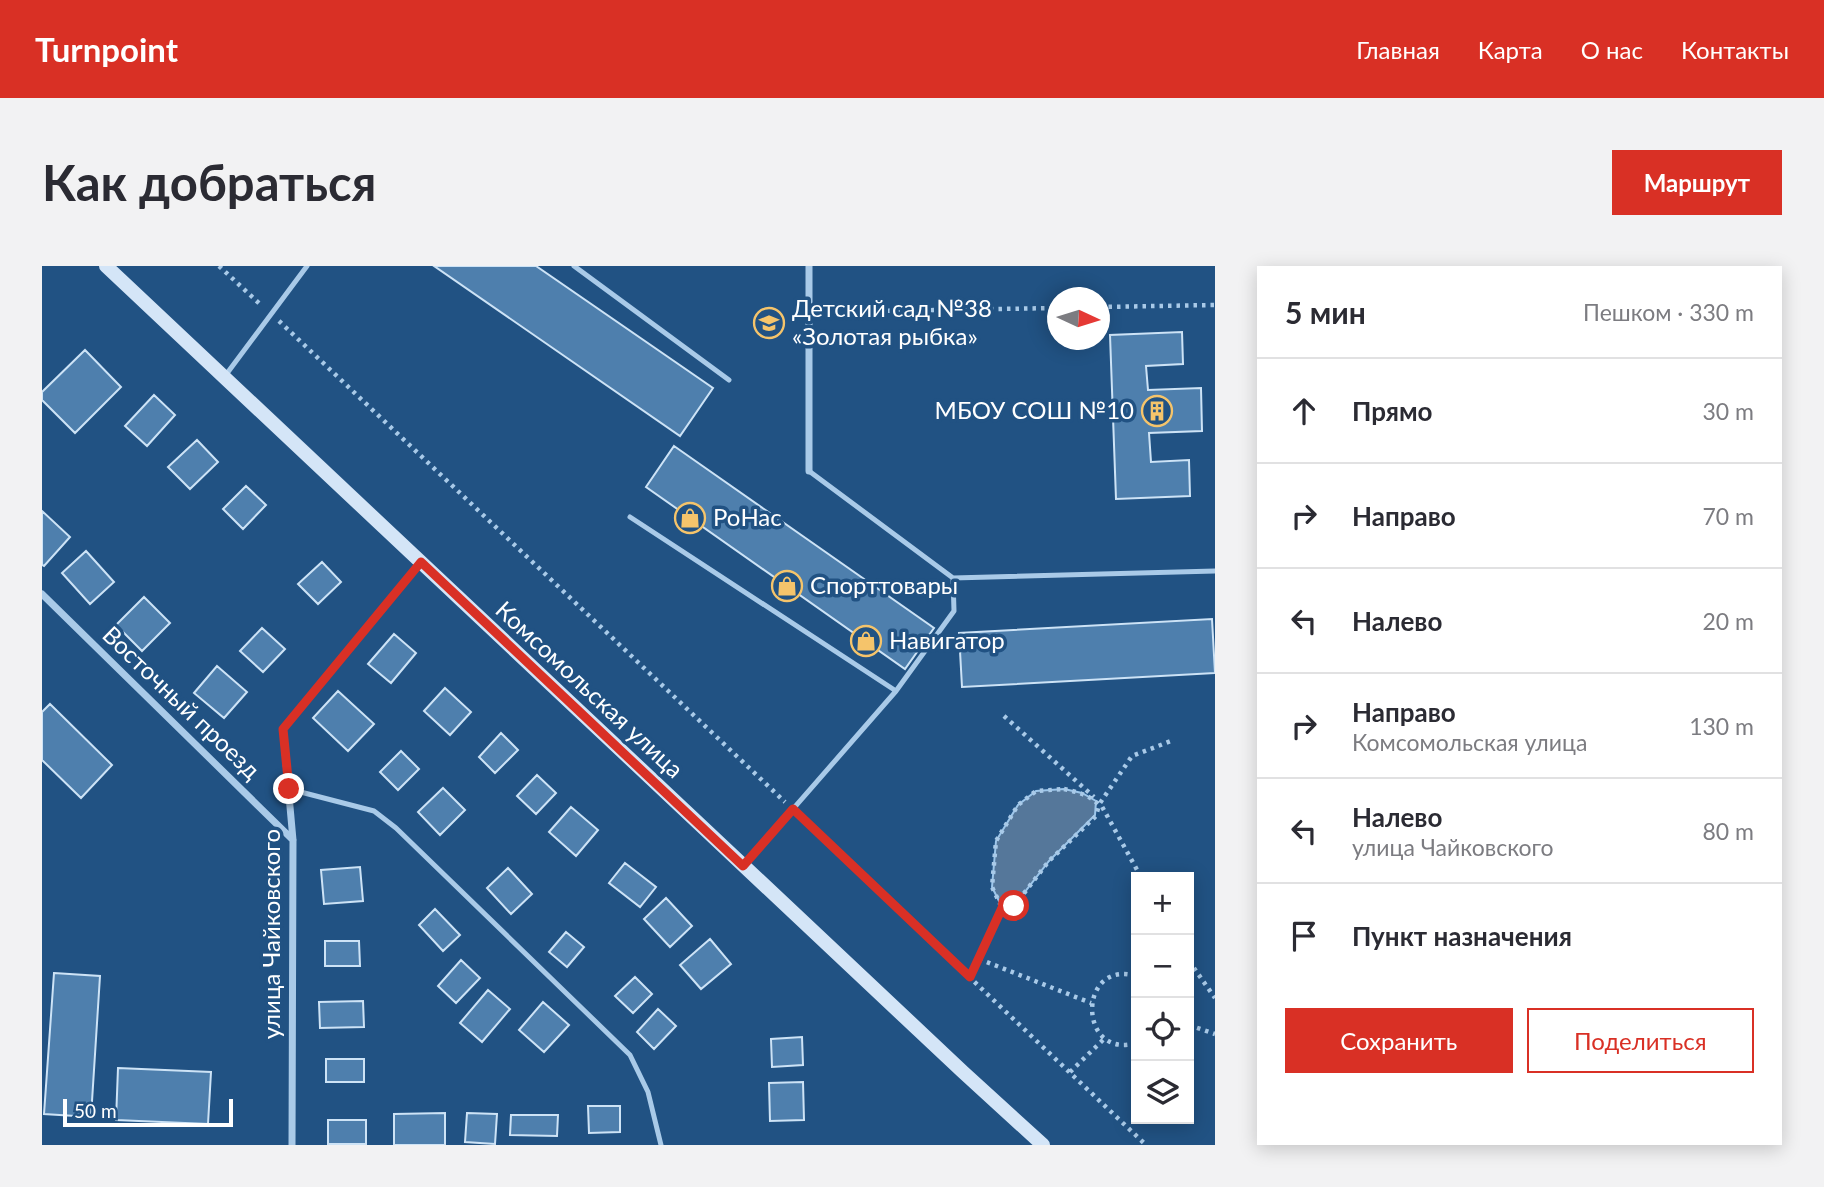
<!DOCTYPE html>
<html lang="ru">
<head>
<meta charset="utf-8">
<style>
  :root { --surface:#fff; --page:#f2f2f3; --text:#2b2b33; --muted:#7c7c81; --line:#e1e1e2; --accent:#d93025 }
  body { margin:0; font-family:Lato,sans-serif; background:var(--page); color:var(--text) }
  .controls { position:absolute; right:21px; bottom:21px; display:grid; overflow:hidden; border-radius:0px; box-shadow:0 4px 18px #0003 }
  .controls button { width:63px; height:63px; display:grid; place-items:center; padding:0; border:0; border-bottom:2px solid var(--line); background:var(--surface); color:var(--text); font:35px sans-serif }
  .compass { position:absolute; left:1005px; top:21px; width:63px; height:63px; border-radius:50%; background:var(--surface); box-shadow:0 4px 18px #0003; rotate:94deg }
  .scale { position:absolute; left:21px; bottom:18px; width:170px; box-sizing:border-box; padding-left:7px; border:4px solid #fff; border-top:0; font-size:19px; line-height:24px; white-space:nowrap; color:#fff; -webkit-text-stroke:5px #215283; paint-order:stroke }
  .stop { position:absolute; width:21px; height:21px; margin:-16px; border:5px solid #d93025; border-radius:50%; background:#fff }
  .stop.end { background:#d93025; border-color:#fff; box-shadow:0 2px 7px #0008 }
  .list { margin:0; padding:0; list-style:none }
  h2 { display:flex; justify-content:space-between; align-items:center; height:91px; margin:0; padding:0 28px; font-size:30px }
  h2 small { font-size:23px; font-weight:400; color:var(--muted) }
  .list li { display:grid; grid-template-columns:46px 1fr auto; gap:21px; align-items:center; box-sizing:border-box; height:105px; padding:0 28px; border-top:2px solid var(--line) }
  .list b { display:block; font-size:26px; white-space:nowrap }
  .list p { margin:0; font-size:23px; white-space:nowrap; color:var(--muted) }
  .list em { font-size:23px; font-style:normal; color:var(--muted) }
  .actions { display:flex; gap:14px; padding:21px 28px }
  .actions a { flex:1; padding:16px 0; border:2px solid var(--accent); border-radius:0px; text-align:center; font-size:24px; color:var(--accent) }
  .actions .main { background:var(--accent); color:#fff }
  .icon { flex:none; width:38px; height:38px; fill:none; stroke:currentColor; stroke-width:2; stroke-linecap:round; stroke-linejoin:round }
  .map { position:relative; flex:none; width:1173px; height:879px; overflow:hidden; border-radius:0px }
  header { display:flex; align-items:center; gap:42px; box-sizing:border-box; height:98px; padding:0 35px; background:var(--accent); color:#fff }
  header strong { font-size:33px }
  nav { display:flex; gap:38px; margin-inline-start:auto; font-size:24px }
  .intro { display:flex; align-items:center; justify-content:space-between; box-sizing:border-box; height:168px; padding:0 42px }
  h1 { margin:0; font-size:49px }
  .button { padding:18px 32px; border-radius:0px; background:var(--accent); color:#fff; font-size:24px; font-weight:700 }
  main { display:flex; gap:42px; padding:0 42px }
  aside { flex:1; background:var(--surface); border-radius:0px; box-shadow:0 4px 18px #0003 }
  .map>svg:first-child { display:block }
  .water { fill:#55779a; stroke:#9dc6ea; stroke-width:2 }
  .building { fill:#4e7fad; stroke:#cde3f6; stroke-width:2 }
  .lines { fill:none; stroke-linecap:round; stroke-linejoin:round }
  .path { stroke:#a9cae8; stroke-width:4.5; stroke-dasharray:3.5 5; stroke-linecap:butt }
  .lane { stroke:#a9cae8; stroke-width:5 }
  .street { stroke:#a9cae8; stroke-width:7 }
  .secondary { stroke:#d4e5f7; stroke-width:14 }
  .route { stroke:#d93025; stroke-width:9 }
  .labels { text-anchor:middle; stroke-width:7; stroke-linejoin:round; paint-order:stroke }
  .poi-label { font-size:24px; fill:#fff; stroke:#215283; text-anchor:start }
  .street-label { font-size:24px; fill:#fff; stroke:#215283 }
</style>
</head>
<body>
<header>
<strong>Turnpoint</strong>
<nav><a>Главная</a><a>Карта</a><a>О нас</a><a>Контакты</a></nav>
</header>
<div class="intro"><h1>Как добраться</h1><a class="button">Маршрут</a></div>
<main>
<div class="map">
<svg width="1173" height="879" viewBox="0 0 1173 879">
  <rect width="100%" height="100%" fill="#215283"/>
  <path class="water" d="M1022,523L1040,527L1054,535L1053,549L1007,595L972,640L958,637L950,621L954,575L976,539L994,525Z"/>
  <path class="building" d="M392,0H494L671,122L638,170Z
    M1140,66L1141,98L1104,100L1106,124L1159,122L1160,165L1107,167L1109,196L1147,194L1148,230L1074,233L1068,69Z
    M43,84L79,121L33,167L0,134V126Z
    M112,129L133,149L105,180L83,160Z
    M155,174L176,196L148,223L126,201Z
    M632,180L892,362L863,403L604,221Z
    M204,220L224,239L201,263L181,243Z
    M0,245L28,271L2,300L0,299Z
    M44,285L72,316L48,338L20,307Z
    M280,296L299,316L276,338L256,318Z
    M102,331L128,357L100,385L74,359Z
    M1170,353L1173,407L920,421L917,367Z
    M220,362L243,383L221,406L198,385Z
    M352,368L374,387L349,417L326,398Z
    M175,400L205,426L182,452L152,427Z
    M403,422L429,446L408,469L382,445Z
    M296,425L332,458L306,485L271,452Z
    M8,438L70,499L39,532L0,494V446Z
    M459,467L476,484L453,507L437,491Z
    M359,485L377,503L356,524L338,506Z
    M495,509L514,527L494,548L475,530Z
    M401,522L423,544L398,569L376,546Z
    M529,541L556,564L534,590L507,566Z
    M583,597L614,621L598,641L567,617Z
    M318,601L321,635L282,638L279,604Z
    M466,602L490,628L469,648L445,622Z
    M624,632L650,660L628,681L602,653Z
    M393,643L418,669L401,685L377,659Z
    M524,666L542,681L525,701L507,686Z
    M668,673L689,698L659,723L638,699Z
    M283,675H317L318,700H283Z
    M419,694L438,712L414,737L396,720Z
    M12,707L58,710L49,851L2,848Z
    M593,711L610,728L591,747L573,730Z
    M446,724L468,743L440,776L418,757Z
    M321,735L322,761L278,762L277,736Z
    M501,736L527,759L502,786L477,764Z
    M616,743L634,760L612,783L595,766Z
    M760,771L761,799L730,801L729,773Z
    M284,793H322V816H284Z
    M76,802L169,806L166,858L74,854Z
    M761,816L762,854L728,855L727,817Z
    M546,840H578V866L547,867Z
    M403,847V879H352V848Z
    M425,847L455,848L453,878L423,876Z
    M469,849H516L515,870L468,869Z
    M286,854H324V878H286Z"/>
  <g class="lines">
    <path class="path" d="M177,0L220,40
      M1058,41L1173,39
      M778,46L1015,42
      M237,55L743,536
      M962,450L1052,531
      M1022,523C1035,526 1048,529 1057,539L1054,550L1007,595L972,640L960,642L950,621L954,575L976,539L994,525Z
      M760,552L1104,879
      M1099,611L1058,537L1090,490L1129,475
      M937,693L1049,737
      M1147,695L1173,732
      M1094,710C1035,693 1036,794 1094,777
      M928,711L960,642
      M1147,759L1173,768
      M1028,806L1063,772"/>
    <path class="lane" d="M532,0L687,114
      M183,110L265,0
      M767,205L911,312L1173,305
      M588,251L854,425
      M247,523L332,545L354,562L588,789L606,826L619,879
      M703,598L854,425L912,345L911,312"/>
    <path class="street" d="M767,205V0
      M0,328L251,574
      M250,879L251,574L241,463L379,296"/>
    <path class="secondary" d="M64,0L921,806L1001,879"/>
  </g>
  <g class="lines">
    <path class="route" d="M247,523L241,463L379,296L701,600L751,543L928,711L960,642L972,640"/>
  </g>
  <defs>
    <g id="school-ring" transform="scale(1.575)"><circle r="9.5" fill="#215283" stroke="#f5c46b" stroke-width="1.5"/><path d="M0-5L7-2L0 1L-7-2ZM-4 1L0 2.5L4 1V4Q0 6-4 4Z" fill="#f5c46b"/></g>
    <g id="building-ring" transform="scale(1.575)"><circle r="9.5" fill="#215283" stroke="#f5c46b" stroke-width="1.5"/><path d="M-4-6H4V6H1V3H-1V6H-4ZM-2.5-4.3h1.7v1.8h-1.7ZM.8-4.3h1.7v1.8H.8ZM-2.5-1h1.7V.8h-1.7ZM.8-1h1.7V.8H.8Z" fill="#f5c46b"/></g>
    <g id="shop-ring" transform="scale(1.575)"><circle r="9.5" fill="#215283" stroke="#f5c46b" stroke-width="1.5"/><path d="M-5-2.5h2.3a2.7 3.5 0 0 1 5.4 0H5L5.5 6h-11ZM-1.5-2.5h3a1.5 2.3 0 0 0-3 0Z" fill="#f5c46b"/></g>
  </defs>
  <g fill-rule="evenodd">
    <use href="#school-ring" x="727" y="57"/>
    <use href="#building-ring" x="1115" y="145"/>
    <use href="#shop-ring" x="648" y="252"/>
    <use href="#shop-ring" x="745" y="320"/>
    <use href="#shop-ring" x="824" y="375"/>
  </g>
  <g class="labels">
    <g class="poi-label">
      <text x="750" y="51">Детский сад №38<tspan x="750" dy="28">«Золотая рыбка»</tspan></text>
      <text x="1092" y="153" text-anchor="end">МБОУ СОШ №10</text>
      <text x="671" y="260">РоНас</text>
      <text x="768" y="328">Спорттовары</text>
      <text x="847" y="383">Навигатор</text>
    </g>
    <g class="street-label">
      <text transform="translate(547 424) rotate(43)" y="8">Комсомольская улица</text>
      <text transform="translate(139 437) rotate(44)" y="8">Восточный проезд</text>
      <text transform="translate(230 668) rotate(-90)" y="8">улица Чайковского</text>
    </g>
  </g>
</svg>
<div class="controls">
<button>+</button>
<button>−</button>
<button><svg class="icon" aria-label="locate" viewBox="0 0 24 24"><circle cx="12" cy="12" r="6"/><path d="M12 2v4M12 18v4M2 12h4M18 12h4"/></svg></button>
<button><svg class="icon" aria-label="layers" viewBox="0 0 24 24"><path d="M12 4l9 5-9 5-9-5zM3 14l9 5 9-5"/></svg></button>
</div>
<svg class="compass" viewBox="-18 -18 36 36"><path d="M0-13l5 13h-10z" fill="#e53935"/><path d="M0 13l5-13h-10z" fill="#7c7c81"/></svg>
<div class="scale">50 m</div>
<div class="stop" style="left:972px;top:640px"></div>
<div class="stop end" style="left:247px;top:523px"></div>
</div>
<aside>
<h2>5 мин<small>Пешком · 330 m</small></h2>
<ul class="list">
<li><svg class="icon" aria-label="ahead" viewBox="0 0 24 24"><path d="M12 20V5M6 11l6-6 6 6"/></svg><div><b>Прямо</b></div><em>30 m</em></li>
<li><svg class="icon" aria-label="right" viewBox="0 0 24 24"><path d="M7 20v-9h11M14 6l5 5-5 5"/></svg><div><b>Направо</b></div><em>70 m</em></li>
<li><svg class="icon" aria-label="left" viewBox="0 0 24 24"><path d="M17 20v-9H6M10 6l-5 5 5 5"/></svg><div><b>Налево</b></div><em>20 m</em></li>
<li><svg class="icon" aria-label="right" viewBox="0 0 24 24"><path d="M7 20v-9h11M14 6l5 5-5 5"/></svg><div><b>Направо</b><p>Комсомольская улица</p></div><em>130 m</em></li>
<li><svg class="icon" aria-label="left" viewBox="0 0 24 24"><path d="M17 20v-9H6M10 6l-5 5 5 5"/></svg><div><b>Налево</b><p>улица Чайковского</p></div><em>80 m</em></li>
<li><svg class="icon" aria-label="arrive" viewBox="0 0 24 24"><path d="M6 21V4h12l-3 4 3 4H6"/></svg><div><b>Пункт назначения</b></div></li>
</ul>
<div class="actions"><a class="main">Сохранить</a><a>Поделиться</a></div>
</aside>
</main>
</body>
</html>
